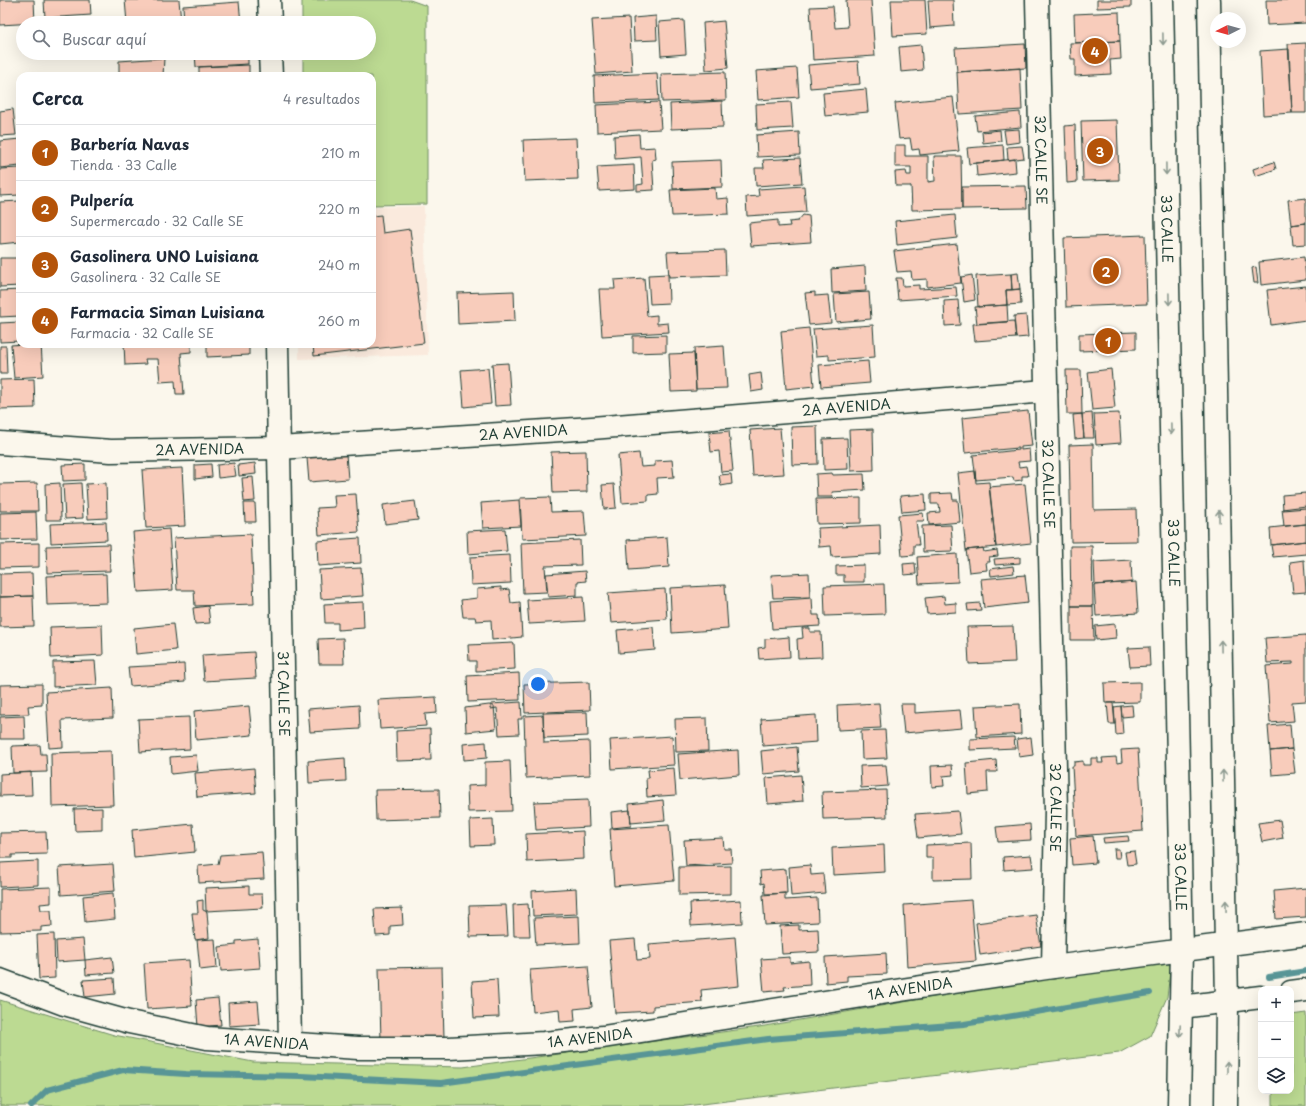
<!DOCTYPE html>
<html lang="es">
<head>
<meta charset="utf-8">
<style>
  :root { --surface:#fff; --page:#f6f6f7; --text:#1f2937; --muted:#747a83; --line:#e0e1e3; --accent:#b45309 }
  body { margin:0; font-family:"Playpen Sans",sans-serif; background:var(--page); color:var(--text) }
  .controls { position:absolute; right:12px; bottom:12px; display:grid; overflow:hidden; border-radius:8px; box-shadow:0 4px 16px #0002 }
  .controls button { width:36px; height:36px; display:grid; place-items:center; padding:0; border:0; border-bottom:1px solid var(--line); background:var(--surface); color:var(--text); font:20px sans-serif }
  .compass { position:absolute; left:1210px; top:12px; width:36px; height:36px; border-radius:50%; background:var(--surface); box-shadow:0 4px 16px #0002; rotate:264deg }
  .you { position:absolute; left:538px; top:684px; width:14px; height:14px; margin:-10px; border:3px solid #fff; border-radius:50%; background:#1a73e8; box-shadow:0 0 0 6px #1a73e833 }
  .badge { display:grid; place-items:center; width:26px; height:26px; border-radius:50%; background:var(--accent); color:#fff; font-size:13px; font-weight:700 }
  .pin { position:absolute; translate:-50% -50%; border:2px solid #fff; box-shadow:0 1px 4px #0006 }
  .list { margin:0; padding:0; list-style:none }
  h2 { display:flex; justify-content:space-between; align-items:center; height:52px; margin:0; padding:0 16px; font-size:17px }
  h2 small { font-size:13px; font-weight:400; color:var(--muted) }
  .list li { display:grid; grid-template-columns:26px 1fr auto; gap:12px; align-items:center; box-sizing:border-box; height:56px; padding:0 16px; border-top:1px solid var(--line) }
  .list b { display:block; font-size:15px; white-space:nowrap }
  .list p { margin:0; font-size:13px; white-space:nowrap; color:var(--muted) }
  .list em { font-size:13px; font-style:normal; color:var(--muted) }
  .icon { flex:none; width:22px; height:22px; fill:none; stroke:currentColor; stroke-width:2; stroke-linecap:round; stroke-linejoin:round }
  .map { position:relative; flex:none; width:1306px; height:1106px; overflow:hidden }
  .search { position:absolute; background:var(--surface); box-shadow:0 4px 16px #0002; left:16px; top:16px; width:360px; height:44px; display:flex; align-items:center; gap:10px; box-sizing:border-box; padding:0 14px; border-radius:22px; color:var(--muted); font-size:15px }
  .panel { position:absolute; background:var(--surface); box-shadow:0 4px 16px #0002; left:16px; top:72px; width:360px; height:276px; border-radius:12px }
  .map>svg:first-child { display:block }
  .built { fill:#faeadd }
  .green { fill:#bcda92; stroke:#6e8c63 }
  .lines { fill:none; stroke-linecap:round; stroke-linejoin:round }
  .stream { stroke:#599596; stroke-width:6 }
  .building { fill:#f8ccbb; stroke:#1f3d34 }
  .minor-casing { stroke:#1f3d34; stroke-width:25 }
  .major-casing { stroke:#1f3d34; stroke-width:25 }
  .minor { stroke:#fbf7ec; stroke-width:22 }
  .major { stroke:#fbf7ec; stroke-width:22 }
  .oneway { stroke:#8d9a90 }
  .labels { text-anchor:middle; stroke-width:4; stroke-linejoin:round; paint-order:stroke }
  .street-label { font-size:14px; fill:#1f3d34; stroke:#fbf7ec }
</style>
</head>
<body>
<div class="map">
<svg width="1306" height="1106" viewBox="0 0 1306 1106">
  <rect width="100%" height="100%" fill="#fbf7ec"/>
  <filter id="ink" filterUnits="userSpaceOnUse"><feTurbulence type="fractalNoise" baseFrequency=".025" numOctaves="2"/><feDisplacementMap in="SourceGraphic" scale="8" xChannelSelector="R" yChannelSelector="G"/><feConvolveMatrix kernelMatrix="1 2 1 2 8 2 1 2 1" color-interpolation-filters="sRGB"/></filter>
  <g filter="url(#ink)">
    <path class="built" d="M424,206L428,355L299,359V344H372V207Z"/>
    <path class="green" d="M302,0H410L427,6V204L372,205V76H303V53H369V23H302Z
      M1171,964L1167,997L1150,1036L1119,1053L686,1106H0V1000L114,1035L253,1062L463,1067L759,1027L1089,970Z
      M1306,1013V1106H1273V1091H1291V1015Z"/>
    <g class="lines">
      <path class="stream" d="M1269,977L1306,971
        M31,1106L47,1090L123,1070L186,1074L301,1076L441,1083L768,1039L964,1024L1150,993"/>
    </g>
    <path class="building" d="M0,0H34L35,23L0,25Z
      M44,0H90L91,15L45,18Z
      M125,0H179L181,22L127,23Z
      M846,0H871L875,56L813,60L810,7L833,6L835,28L848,27Z
      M891,0H925L927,34L893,36Z
      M928,0H953L954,26L930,28Z
      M1097,0H1131V7L1097,8Z
      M1266,0H1306V23L1267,25Z
      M239,2L241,23H184L183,6Z
      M1119,12L1120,41L1075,43L1074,14Z
      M656,16L657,40L634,41L633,18Z
      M629,18L632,71L596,74L592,20Z
      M684,20L686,54L661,56L659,22Z
      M724,21L728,68L706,70L703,23Z
      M1120,41L1121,59L1110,60L1111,74L1075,76V59H1071L1070,43Z
      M1306,43V113H1292L1288,44Z
      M1025,44L1026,68L957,72L955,48Z
      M921,45L923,70L901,72L899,47Z
      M1289,49L1292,113L1263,115L1260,51Z
      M131,53H177V55L131,56Z
      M195,53H248V64L196,67Z
      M164,58L163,76H119V61Z
      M858,61L860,84L810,88L808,65Z
      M249,65V76H199V67Z
      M797,68L799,97L758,100L756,71Z
      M1020,68L1022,110L959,114L957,72Z
      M725,72L726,100L662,102L661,74Z
      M657,73L659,100L595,103L594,76Z
      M866,89L868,112L825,116L823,93Z
      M953,97L959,151L920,155L919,149L912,150L910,138L899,139L895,103Z
      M722,101L723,127L671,129L670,104Z
      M659,102L661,129L597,132L596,105Z
      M791,102L793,128L757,130L756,104Z
      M13,109L16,135L0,136V111Z
      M1020,112L1021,127L977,131L975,116Z
      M1117,120L1119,180L1083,181L1081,121Z
      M1075,125L1077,182L1067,183L1065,126Z
      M1019,129L1020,142L1006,144L1004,130Z
      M1000,130L1001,141L983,143L982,132Z
      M799,132L800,155L757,157L756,135Z
      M639,134L640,148L655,147L656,159L652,160L654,190L637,191V185L643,184L641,157L615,159L614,136Z
      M576,138L578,179L525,181L523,140Z
      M20,139V166L0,168V141Z
      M895,145H905V156H928V182L935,181L934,156H961L962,209L912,210L911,186H896L895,172L906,171L907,175H911V167H895Z
      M1003,145L1004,160L969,164L967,148Z
      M1022,146L1024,158L1008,160L1007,147Z
      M800,158L802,183L756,186L755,168H764L763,160Z
      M1015,159L1016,172L977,176L976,163Z
      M721,160L722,187L673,189L672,162Z
      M1274,162L1276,169L1255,176L1253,169Z
      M634,165L635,189L599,191L597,167Z
      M20,168V195L0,196V169Z
      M804,186L806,212L747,216L746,197L759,196L758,189Z
      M1026,186L1027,208L962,209V187Z
      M715,188L716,199L728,198L729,214L672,216L670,190Z
      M1306,198V223L1291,225L1288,200Z
      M20,201V242L0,244V202Z
      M381,215L383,233L410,229L424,343L314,356L313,344H372V216Z
      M803,215L809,216L811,242L751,246L749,223L778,220V227L790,226L789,222L798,221Z
      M955,215L957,238L897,245L895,221Z
      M1306,223V244L1293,245L1291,225Z
      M1145,235L1147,304L1066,307L1064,238Z
      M957,244L961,283L927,287V279L912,280L911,271L897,272L894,251Z
      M725,250L726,275L669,277L667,252Z
      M1304,257L1306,280L1261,285L1259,262Z
      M0,258H20V286L0,287Z
      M865,266L866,291L832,293L831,269Z
      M1256,267L1258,283H1254L1252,268Z
      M1018,273L1020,289L1012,290L1011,274Z
      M668,274L669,303L650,304L648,275Z
      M1011,274L1012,290H1006L1007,305L978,307L976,276Z
      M972,275L975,300L964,302L961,277Z
      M644,278L647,316L657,315V324L668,323L669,332L602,336L599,289H615L614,280Z
      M896,278H902L903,286L919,285V289L956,287L957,296L898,300Z
      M1306,286V320L1271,325L1267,290Z
      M1020,289L1021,304L1007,305L1006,290Z
      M20,290V316L0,317V291Z
      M514,291L515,321L458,324L457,293Z
      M815,292V296L828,295L831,323L809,325L805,293Z
      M869,292L871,319L836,322L834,294Z
      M958,300L960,325L945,326L944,301Z
      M1007,305L1008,322L977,324L975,307Z
      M1026,315L1028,337L1016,338L1014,316Z
      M1014,321L1016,338L975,341L973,324Z
      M20,322V341L0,342V323Z
      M873,325L875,357L829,360V355L816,356L813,329Z
      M809,328L814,386L786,389L781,331Z
      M1136,332V349L1079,351V334Z
      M666,335V352L633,353V336Z
      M24,344H41L43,376L14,378L11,345Z
      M124,344H191V352L181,353L184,394H176L175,381L160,382L158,359H145L146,364L125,365Z
      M207,344H249V355L207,357Z
      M0,346H6L7,374H0Z
      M724,346L727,388L696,389L694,348Z
      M694,353L696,391L671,392L669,354Z
      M868,361L870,383L821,387L819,365Z
      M508,363L511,405L495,406L492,364Z
      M488,368L491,404L464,407L461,370Z
      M1111,369L1115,408L1092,410L1088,372Z
      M1066,370H1081L1082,414H1067Z
      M761,373L763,390L751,392L749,375Z
      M34,379L35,408L0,409V380Z
      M1028,411L1032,446L1021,447V450L1029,449L1030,461L1018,462L1019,467L1026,466L1028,476H1022V480L1014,481L1013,477L976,480L973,455L1018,450V448L965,453L962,418Z
      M1092,413L1094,438H1084L1082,414Z
      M1119,413L1121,443L1096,445L1094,414Z
      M1082,414L1084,438L1075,439L1073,415Z
      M817,426L818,464L792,465L791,427Z
      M780,428L784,474L753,476L750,430Z
      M873,429L874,470L851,471L849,430Z
      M729,431L733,471L721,472L719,451L711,452L709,433Z
      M847,438L848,469L824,470L823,439Z
      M1093,444L1094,510L1136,509L1137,541L1071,542L1069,445Z
      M586,451L587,492L553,493L551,452Z
      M639,453L641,467L655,466V461L672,460L674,477L657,478L658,494L648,495V501L622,503L618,455Z
      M346,454L348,479L309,482L307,458Z
      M234,463L236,476L218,478L217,465Z
      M255,463L256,474L239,476L238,465Z
      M85,464V480L63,481L62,465Z
      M211,464L212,477L195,479V465Z
      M182,468L185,526L146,528L142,470Z
      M975,471L976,483L989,482L996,547L966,550L958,473Z
      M832,473L833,475L864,474L865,490L832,492L833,497H817L816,474Z
      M731,474L732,484L721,486L719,475Z
      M253,477L255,501L244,502L242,478Z
      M37,483L38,511H0V484Z
      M60,483L61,520H46L45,484Z
      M81,483L83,518L65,519L63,484Z
      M106,483L107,518L88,519L86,484Z
      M614,484L616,508L604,509L602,485Z
      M1025,484L1031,543L996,547L989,487Z
      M952,493L953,500H958L960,522L929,525L928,513L940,512L939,504H931V494Z
      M1306,493V508L1283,510L1282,495Z
      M356,494L359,532L319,535L317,508L335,507L334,495Z
      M925,494L926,510L902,512L900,496Z
      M550,497L551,512L584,511L586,536L522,539L520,498Z
      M861,498V523L817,524L816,499Z
      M519,500L521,526L483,528L481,503Z
      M415,501L418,520L385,524L383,505Z
      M244,503H255L256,522H245Z
      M1306,506V524L1284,526L1282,509Z
      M36,512L37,539L0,540V513Z
      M923,513L924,521H916L919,545H914V555L902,556L898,515Z
      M106,522L107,540L51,543L50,524Z
      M1306,524V541L1271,545L1270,528Z
      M880,525L881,554L832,557L831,546L819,547L818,528Z
      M951,525L953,551L923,552L922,526Z
      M169,529L173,590L138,592L133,532Z
      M505,529L507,551L468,554L467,531Z
      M251,534L254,604L195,606L194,590H177L174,538Z
      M667,537L669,567L629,570L627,540Z
      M360,538L361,563L318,566L317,541Z
      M580,540L581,565L545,566L547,592L523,593L521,543Z
      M1306,541V554L1273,557L1271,545Z
      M39,543V567L0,568V544Z
      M109,544L110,571L47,573L46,546Z
      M1070,546H1092L1093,606H1071Z
      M983,548L984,552L997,550L998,556L989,557L990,562H986L987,570L969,572L966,550Z
      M957,554L958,582L919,584L917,557Z
      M510,555L511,583L471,585L470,557Z
      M1020,557V563L995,565L994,559Z
      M1131,560L1132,582L1095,585L1094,562Z
      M1304,560L1306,592L1293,593L1290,562Z
      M915,563L916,574L904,575L903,564Z
      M864,565V582H844V575H836V566Z
      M1013,566L1014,573L991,576L990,569Z
      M361,568L363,596L321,599L319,570Z
      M585,571L586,581L577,582V595L548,597L546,574Z
      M32,573L33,596L0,597V574Z
      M809,573L810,597L773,598L771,575Z
      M106,574L107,603L47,605L46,576Z
      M1025,575L1028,603L984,608L981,579Z
      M1136,582L1138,613L1096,616L1094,585Z
      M884,584L885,614L825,616L824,586Z
      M725,585L728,629L672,633L670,588Z
      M501,587V590L509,589L511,603L520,602L522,637L492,640L491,620L476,621L475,617H463L461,600L477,598V589Z
      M665,589L667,619L611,623L608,593Z
      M33,596L34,626L0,627V597Z
      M944,596L945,604L956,603V612L927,614L925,598Z
      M583,597L585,621L529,624L527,600Z
      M812,598L813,615H819L820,626L772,629L770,601Z
      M363,602L364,628L338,630V623H325L324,604Z
      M980,603L981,610L968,611L967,604Z
      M208,606L210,623L195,624L193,608Z
      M1071,606H1093L1094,640H1071Z
      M173,624L176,650L136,654L134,628Z
      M1115,624L1116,638L1096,640L1095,626Z
      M102,625L103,655L51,658L50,627Z
      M1013,626L1015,662L969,664L967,627Z
      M653,627L655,650L619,653L617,630Z
      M802,628H810V632H821L822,657L798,658L797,639L803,638Z
      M1306,635V701L1292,702L1294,721L1270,723L1266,666L1293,664V662L1267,663L1265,638Z
      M789,637L790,657L759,659L758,648L765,647V639Z
      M343,638L344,664H319L318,639Z
      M514,643L515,669L476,671V661H469L468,645Z
      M1149,647L1150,666L1130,667L1128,648Z
      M254,652L256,678L204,681L202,655Z
      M95,661L97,685L53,687V662Z
      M184,664L185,682L130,686L128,667Z
      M519,673L520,700L468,702L467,676Z
      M589,682L590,710L525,713L524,684Z
      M1140,682V702L1105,703L1104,683Z
      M42,684V705L28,706L29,714L0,715V685Z
      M112,688L113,718L62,720L63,747L49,748L46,692Z
      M436,697L437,713L425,714L426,726L380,729L378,700Z
      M521,702L522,719H518L519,734L499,735L497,708L491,709V704Z
      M879,703L881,728L838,730L837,705Z
      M1107,703H1113L1115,724H1109Z
      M901,704H915V713L960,710L962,728L904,733Z
      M1020,704L1021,734L977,737L975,706Z
      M359,705L360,729L310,732L308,709Z
      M489,705L494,706L496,729L466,732L465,708Z
      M1132,705L1133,716L1122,717L1121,706Z
      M249,706L252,735L196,740L194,711Z
      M1121,706L1123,734L1116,735L1114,707Z
      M587,712L588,736L544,738L543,713Z
      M543,715L544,743L589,741L590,775L526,778L524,716Z
      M816,715L817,742L763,746L761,719Z
      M24,716L25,739H0V717Z
      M189,717L190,749L140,752L138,719Z
      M707,718L708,751L676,752L675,719Z
      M1290,724L1292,749L1270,751L1268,726Z
      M430,729L431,760L397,761L396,731Z
      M885,730L887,758L862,759L861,731Z
      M672,736L674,765L612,769L610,740Z
      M1014,737L1015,748L970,750V739Z
      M1031,737L1033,755L1019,757L1017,739Z
      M486,742L487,758L464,760L463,744Z
      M40,745L41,754H46L47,772L13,773L12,746Z
      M797,747L799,771L763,774L761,751Z
      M1138,749L1143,831L1076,836L1072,766H1074V762L1083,761V765H1091V758H1098V763H1103L1102,758L1116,757L1117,763L1122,762L1121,750Z
      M1292,749L1295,773L1272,775L1270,751Z
      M738,750L739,775L680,780L678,754Z
      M111,751L113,805L52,807L51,753Z
      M196,755L198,771L171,774L170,757Z
      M345,758L346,781L309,783L308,761Z
      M996,760L997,772H987L988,792L968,794L966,763Z
      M510,761L512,811L468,812L467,786L485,785V762Z
      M886,765L888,786L861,788L860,766Z
      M952,765L953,775L943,776L944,786L932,787L931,766Z
      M254,768L256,793L197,797L195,773Z
      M674,768L676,795L647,797L646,778H649L648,770Z
      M31,772L32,795L0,796V774Z
      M801,775L803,801L768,804L766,778Z
      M439,789L440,818L376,820L375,790Z
      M886,790L887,817L823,819L822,792Z
      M588,800L589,827L536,830L534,802Z
      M663,800L665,820L631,823L629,804Z
      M102,808V830L75,831L74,809Z
      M630,810L631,826L612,828L611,812Z
      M958,811L961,834L918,838L915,814Z
      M493,819L494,845L471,846L470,820Z
      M1280,820L1283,838L1262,842L1258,823Z
      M193,824L195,852L134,858L132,830Z
      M1030,824L1031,840L998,842L996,827Z
      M669,825L674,881L614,886L610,829Z
      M583,831L584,859L527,862L526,834Z
      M46,832L47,854L12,855V858H0V833Z
      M1093,836L1096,863L1072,865L1070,838Z
      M1128,836L1129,841L1104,843L1103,838Z
      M723,838L724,849H731L732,863L686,866L684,840Z
      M971,843L972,879L933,880V858H926V845Z
      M884,845L885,872L833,875L832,848Z
      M1114,849H1119L1120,858H1115Z
      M1134,851L1136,864L1127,865L1125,852Z
      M262,852L264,879L199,883L198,866L218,864L220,855Z
      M1031,855L1033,868L1004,870L1003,857Z
      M38,861V885L0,887V863Z
      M113,864L115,891L61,895L59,867Z
      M810,865L811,875L823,874L825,893L791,896L789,867Z
      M731,866V894L679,895V867Z
      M786,869L787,893L765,894L764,883L761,884L760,871Z
      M249,886V894H262L263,908L206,911L205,888Z
      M51,887V903L40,904L41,910H51L52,926L41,927V931L0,932V889Z
      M576,888L577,914L533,916L532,891Z
      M1306,888V917L1276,919L1274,891Z
      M113,893L115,919L85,922L83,896Z
      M785,893V900L817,898L818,922L765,925L763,895Z
      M203,900V910L207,912L209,938L195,940L192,913H198L197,901Z
      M741,900L742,923L691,926L690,903Z
      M971,900L976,961L907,967L904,905Z
      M528,904L530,936H514L513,905Z
      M506,905L508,936L470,937L469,906Z
      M402,908L403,925L390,926V935L376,936L374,909Z
      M1036,915L1041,946L980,955L976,923Z
      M579,916L580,943L536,945L534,918Z
      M799,925V930L818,929L819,952L782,954L780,926Z
      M54,934L55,978L39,979L37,935Z
      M735,937L739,986L701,990L702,1002L653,1006V1011L615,1013L609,941L635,939L637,960L650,959L649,944Z
      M83,939L85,960L57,962L56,941Z
      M215,939L217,968L200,970L197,940Z
      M258,939L260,968L221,971L219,947L236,945V941Z
      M886,953L887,974L847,976V981L826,983L825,957Z
      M112,957L114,973L86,975L85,960Z
      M790,957V963L809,961L810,985L784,987L785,990L764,992L761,959Z
      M189,960L192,1006L147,1009L144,963Z
      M588,966L592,1007L574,1009L575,1021L560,1022L559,1009L533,1012L530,970Z
      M442,967L444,1038L381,1040L379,968Z
      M114,978L115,994L85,997L83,980Z
      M497,979L499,1017L474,1018L472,981Z
      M218,998L221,1025L198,1027L196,1000Z
      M258,1001L260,1024L229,1026L228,1003Z"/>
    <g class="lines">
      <g class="minor-casing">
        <g id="minor">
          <path d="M269,0L270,23"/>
          <path id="s1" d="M1037,0L1056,810L1053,967"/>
          <path d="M270,53L271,76"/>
          <path id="s2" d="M277,344L290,1043"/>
          <path id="s3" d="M0,443L111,451L279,448L592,428L1046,391"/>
          <path id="s4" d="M0,980L64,1004L129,1022L207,1038L358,1048H449L544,1043L603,1037L901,990L1053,967L1306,934"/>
          <path d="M1291,992L1306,990"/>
          <path d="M1181,1007L1261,997"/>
        </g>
      </g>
      <g class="major-casing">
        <g id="major">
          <path id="s5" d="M1162,0L1182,950L1179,1106"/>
          <path d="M1209,0L1227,1002L1226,1106"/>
        </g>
      </g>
      <use href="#minor" class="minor"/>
      <use href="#major" class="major"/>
    </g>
    <defs><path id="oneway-shaft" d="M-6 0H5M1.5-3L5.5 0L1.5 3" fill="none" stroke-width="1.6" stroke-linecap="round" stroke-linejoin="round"/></defs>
    <g class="oneway">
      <use href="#oneway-shaft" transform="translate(1163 39) rotate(89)"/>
      <use href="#oneway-shaft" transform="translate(1166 169) rotate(89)"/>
      <use href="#oneway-shaft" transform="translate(1169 299) rotate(89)"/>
      <use href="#oneway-shaft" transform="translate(1171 429) rotate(89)"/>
      <use href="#oneway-shaft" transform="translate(1219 516) rotate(-91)"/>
      <use href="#oneway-shaft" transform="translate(1221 646) rotate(-91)"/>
      <use href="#oneway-shaft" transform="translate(1223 776) rotate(-91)"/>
      <use href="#oneway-shaft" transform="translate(1226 906) rotate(-91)"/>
      <use href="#oneway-shaft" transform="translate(1180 1031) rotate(92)"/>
      <use href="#oneway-shaft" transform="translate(1227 1067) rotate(-90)"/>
    </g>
  </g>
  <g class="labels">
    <g class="street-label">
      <text dy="5" stroke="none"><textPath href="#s1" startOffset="160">32 CALLE SE</textPath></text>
      <text dy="5" stroke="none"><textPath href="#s5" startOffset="229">33 CALLE</textPath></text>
      <text dy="5" stroke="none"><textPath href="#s3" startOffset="848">2A AVENIDA</textPath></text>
      <text dy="5" stroke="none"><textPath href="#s3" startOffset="524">2A AVENIDA</textPath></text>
      <text dy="5" stroke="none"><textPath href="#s3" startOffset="200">2A AVENIDA</textPath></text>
      <text dy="5" stroke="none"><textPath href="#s1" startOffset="484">32 CALLE SE</textPath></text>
      <text dy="5" stroke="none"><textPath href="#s5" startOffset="553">33 CALLE</textPath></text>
      <text dy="5" stroke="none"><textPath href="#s2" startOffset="350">31 CALLE SE</textPath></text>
      <text dy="5" stroke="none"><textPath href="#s1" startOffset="808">32 CALLE SE</textPath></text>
      <text dy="5" stroke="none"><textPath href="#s5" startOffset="877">33 CALLE</textPath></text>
      <text dy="5" stroke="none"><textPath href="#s4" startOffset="923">1A AVENIDA</textPath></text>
      <text dy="5" stroke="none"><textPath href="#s4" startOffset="599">1A AVENIDA</textPath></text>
      <text dy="5" stroke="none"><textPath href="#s4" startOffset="275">1A AVENIDA</textPath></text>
    </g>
  </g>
</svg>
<div class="controls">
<button>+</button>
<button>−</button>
<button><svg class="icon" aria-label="layers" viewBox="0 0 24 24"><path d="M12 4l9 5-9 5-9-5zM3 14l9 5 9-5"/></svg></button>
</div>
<svg class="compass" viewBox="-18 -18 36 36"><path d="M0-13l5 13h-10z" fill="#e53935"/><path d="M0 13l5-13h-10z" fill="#747a83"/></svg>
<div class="you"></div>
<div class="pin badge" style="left:1108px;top:341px">1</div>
<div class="pin badge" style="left:1106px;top:271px">2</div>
<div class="pin badge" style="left:1100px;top:151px">3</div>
<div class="pin badge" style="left:1095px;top:51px">4</div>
<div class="search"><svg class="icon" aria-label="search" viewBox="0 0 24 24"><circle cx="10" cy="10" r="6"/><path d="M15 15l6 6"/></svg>Buscar aquí</div>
<section class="panel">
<h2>Cerca<small>4 resultados</small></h2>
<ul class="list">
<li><span class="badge">1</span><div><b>Barbería Navas</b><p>Tienda · 33 Calle</p></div><em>210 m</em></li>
<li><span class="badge">2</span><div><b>Pulpería</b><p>Supermercado · 32 Calle SE</p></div><em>220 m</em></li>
<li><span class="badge">3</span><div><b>Gasolinera UNO Luisiana</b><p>Gasolinera · 32 Calle SE</p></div><em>240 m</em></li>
<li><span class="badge">4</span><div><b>Farmacia Siman Luisiana</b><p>Farmacia · 32 Calle SE</p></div><em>260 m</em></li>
</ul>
</section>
</div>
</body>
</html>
